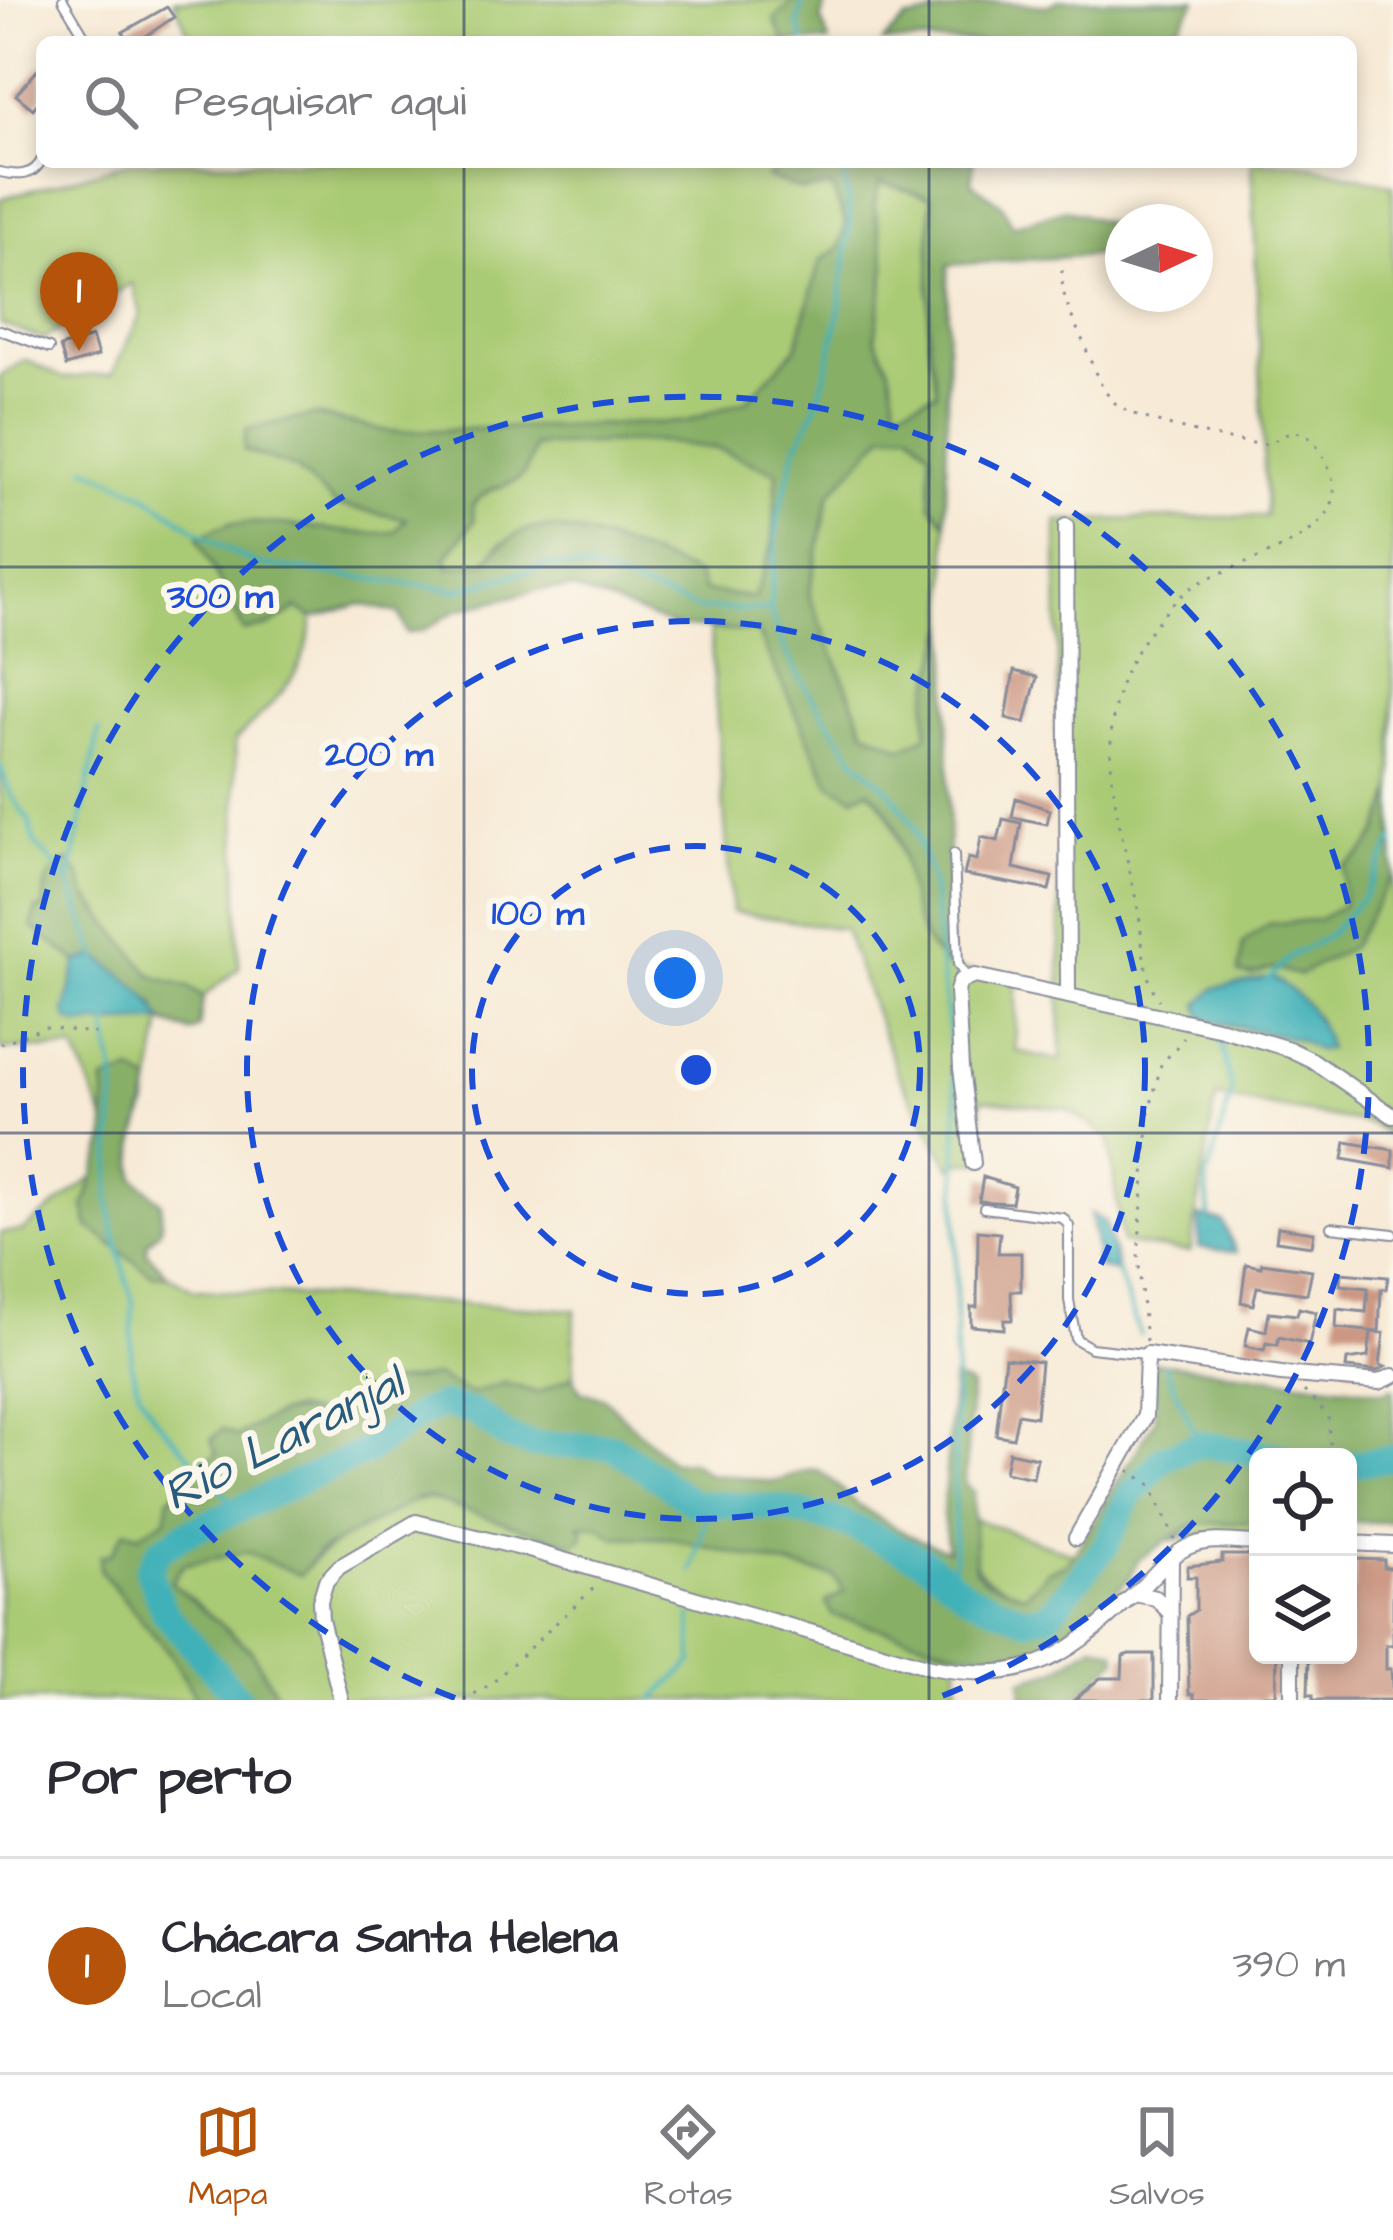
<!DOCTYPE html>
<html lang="pt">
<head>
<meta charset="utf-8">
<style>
  :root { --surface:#fff; --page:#f7f7f7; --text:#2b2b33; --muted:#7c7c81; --line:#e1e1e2; --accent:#b45309 }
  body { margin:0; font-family:"Architects Daughter",sans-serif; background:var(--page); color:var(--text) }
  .controls { position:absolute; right:36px; bottom:36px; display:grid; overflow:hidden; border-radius:18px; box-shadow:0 6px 18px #0003 }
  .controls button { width:108px; height:108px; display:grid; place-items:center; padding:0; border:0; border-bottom:3px solid var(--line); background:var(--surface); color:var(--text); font:60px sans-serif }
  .compass { position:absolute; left:1105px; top:204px; width:108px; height:108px; border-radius:50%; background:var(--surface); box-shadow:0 6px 18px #0003; rotate:86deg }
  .you { position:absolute; left:675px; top:978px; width:42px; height:42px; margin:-30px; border:9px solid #fff; border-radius:50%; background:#1a73e8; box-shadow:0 0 0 18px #1a73e833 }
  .badge { display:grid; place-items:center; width:78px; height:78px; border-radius:50%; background:var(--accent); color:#fff; font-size:39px; font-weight:700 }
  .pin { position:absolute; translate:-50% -99px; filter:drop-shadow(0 3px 6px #0008) }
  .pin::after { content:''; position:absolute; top:63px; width:42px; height:36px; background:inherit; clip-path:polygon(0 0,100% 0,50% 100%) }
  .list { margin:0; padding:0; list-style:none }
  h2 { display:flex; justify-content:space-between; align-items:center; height:156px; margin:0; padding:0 48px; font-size:51px }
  h2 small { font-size:39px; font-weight:400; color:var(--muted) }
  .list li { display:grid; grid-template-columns:78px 1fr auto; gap:36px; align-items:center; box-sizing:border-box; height:216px; padding:0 48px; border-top:3px solid var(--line) }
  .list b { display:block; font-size:45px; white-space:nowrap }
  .list p { margin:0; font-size:39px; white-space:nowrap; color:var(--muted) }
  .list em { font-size:39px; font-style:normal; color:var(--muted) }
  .icon { flex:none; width:66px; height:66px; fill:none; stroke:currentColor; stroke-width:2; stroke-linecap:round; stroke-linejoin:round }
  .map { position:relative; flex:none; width:1393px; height:1700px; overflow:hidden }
  .search { position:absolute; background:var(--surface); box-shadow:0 6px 18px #0003; left:36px; right:36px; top:36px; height:132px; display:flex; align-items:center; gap:30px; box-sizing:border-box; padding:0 42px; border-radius:18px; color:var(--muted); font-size:45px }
  .sheet { height:372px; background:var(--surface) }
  nav { display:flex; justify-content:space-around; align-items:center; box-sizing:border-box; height:168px; border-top:3px solid var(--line); background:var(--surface); font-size:33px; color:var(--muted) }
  nav a { display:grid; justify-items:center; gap:6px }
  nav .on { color:var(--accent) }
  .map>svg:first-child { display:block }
  .green { fill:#aacb74; stroke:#627d69; stroke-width:3 }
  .forest { fill:#87af66; stroke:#516f62; stroke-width:3; fill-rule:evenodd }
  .water { fill:#40b1b8; stroke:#2e708b; stroke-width:3 }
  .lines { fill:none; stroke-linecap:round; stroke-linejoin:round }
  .stream { stroke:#40b1b8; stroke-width:4.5 }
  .river { stroke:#40b1b8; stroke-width:27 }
  .building { fill:#cc9884 }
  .lane-casing { stroke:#898c9a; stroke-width:12 }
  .street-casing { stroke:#898c9a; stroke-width:18 }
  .path { stroke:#898c9a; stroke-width:3; stroke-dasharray:3 9; stroke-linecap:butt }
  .lane { stroke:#fff; stroke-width:8 }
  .street { stroke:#fff; stroke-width:14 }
  .grid { fill:none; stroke:#1b2f5e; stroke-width:3; stroke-opacity:0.55 }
  .ring { fill:none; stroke:#1d4ed8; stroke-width:6; stroke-dasharray:21 15 }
  .labels { text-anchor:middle; stroke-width:12; stroke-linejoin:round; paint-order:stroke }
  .water-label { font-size:48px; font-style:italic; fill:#285c7e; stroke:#fbf7ec }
  .centre { fill:#1d4ed8; stroke:#fbf7ec; stroke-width:6 }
  .ring-label { font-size:36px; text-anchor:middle; font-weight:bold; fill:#1d4ed8; stroke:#fbf7ec; stroke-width:12; stroke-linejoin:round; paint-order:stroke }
</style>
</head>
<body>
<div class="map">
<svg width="1393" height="1700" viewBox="0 0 1393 1700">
  <rect width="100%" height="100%" fill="#fbf7ec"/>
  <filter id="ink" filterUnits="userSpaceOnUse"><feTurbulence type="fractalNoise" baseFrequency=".00833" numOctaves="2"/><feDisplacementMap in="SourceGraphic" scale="24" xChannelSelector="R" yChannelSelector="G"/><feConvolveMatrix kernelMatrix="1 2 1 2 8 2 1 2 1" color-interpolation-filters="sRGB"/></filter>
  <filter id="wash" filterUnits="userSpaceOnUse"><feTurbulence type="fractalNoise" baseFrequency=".004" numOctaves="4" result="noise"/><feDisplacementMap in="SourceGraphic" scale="48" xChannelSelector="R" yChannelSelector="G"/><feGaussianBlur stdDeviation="2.7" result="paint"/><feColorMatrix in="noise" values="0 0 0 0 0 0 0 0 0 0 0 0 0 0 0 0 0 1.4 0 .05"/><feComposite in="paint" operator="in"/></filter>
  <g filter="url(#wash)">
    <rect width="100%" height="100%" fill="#f7ead6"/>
    <path class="green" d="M174,0H794L775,20L785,42H192Z
      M131,162H793L768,178L802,190L832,187L846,224L839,248L820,261L796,348L748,400L686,422L391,432L315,415L246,430L244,450L295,468L336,505L407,518L395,532L368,535L304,526L229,523L269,626L297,608L313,618C305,677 275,701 235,740L239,968L203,997L199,1028L191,1032L162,1022L147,1105L135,1143L134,1178L161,1202V1228L147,1244V1253L169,1276L194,1290L575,1310L573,1376L538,1393L504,1383L471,1394L379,1384L322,1415L295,1409L273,1416L237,1436L169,1498L166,1518L111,1554L100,1556V1571L171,1655L197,1700H0V1233L22,1231L95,1176L106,1139L105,1121L75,1049H0V376L25,360L64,378L112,374L141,314L132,283L44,339L0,324V199Z
      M1252,162H1294L1393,185V790C1383,822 1376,850 1344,866V906L1318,920L1269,924L1252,975L1272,968L1299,975L1351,947L1393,874V1137L1372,1124L1216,1097L1190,1252L1122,1243L1109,1138L1067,1109L981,1099L983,1163L960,1162L951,1168L897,1072L844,929L732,912L710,630L757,632L775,663L868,790C918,827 898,940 950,966C967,974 996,974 1016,977V1051L1061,1061L1057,521L1266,516Z
      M879,182L931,197L928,340L938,392L896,410L890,369L875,338L886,266L874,205Z
      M910,430L930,451L931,504L946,523L948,623L927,700V735L904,748L865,731L809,596L829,495L884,434Z
      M659,441L718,449L777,472L773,543L754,598L703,591L501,543L485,562L448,567L446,556L474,521L472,506C500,471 524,500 534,446Z
      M431,1499L600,1526L615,1537L669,1538L835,1577L844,1592L832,1615L957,1650V1700H293L276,1694L251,1650L171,1582L184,1564L247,1552L300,1574C324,1547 394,1498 431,1499Z
      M971,1518L1074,1554L1065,1565L1048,1571L1025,1595C970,1574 976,1576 971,1518Z
      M1258,1522V1535H1196L1171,1541L1196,1524Z"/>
    <path class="forest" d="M794,0H827L821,19L829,42H785L774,20Z
      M1060,0H1196L1169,42H883L905,20L994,2L1047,6Z
      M793,162H974L971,182L1002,205L1013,226L1066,209L1123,229V253L948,265L946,523L931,505L930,451L910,430L884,434L829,495L809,595L865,731L903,748L927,735V700L948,623L949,966C943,959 934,953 929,946C896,899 916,825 868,790L854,797L830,784L757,632L674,626L573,589L538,590L457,610L424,630L407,633L399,613L361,604L313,618L297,608L269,626L244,631L198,538C209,533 221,525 233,524C287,518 341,538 395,532L406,519L336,505L295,468L244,450L246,429L315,415L391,432L686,422L748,400L796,348L820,261L839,248L846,224L832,187L802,190L767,177ZM880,182L931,197L928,340L937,392L897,409L890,369L875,337L886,266L874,205ZM659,441L718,449L777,472L773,543L754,598L704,591L697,575C665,560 563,519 531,529C511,535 498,546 485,562L448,567L447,556L474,521L472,506C500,471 523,501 534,446Z
      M1393,790V874L1351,947L1299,975L1272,968L1252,975L1239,973L1243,943L1269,924L1318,920L1343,906L1344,866C1376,850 1383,822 1393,790Z
      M67,860L80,875L86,895L152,976L188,987L203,997L199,1028L191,1032L162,1021L155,1005L97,956L77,962L32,927L36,909H43L46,880Z
      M133,1072L151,1083L135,1143L134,1177L161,1202V1228L147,1244V1253L169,1276L152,1275L89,1227L84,1207L106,1139L104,1081Z
      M1153,1362L1384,1392L1393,1388V1518L1388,1522H1348V1457H1258V1522L1196,1524L1183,1530L1138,1560L1130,1578L1078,1625L1038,1649L1017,1653H967L832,1615L826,1602L844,1592L834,1576L669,1538L614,1537L599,1526L579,1525L583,1529L582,1539L572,1544L431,1499L419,1498L319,1552L300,1575L247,1552L184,1564L171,1582L251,1651L276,1694L293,1700H197L171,1655L100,1570V1557L111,1554L125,1530L138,1535L166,1519L169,1498L182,1489L177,1474L217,1454L211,1439L223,1429L237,1436C270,1417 283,1406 322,1415L379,1384L436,1376L471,1394L504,1383L538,1393L573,1376L581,1392L603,1397L671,1462L690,1461L710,1475C736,1472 753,1483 775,1481C790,1480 805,1466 820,1472C833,1478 844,1494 856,1503C886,1524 912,1539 948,1550L943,1515L953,1379L971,1386L965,1484L973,1491L975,1569L985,1580L1025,1595L1048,1571L1065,1565L1074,1554L1155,1420Z
      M1094,1645L1116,1651L1117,1660L1072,1700H1023L1022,1680L1056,1670Z"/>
    <path class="water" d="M97,956C122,976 149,991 162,1021L79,1025L68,1020L65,1012L77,962Z
      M1271,977C1299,991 1322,1018 1328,1049L1316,1050L1298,1039L1207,1020L1201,1014L1199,1004L1215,988Z
      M1090,1213L1105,1222L1117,1267L1114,1271L1099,1268Z
      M1199,1216L1223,1222L1236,1252L1199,1248Z"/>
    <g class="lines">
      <path class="stream" d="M803,0L798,25L804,42
        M843,162L850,223L838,318L827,369L815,409L796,448L778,518L770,610L785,650L804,685L855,759L891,792L913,824L931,878L957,1106L954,1586
        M86,467L144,494L215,543L255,564L458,590L549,565L590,570L699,609L768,610
        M0,765L9,792L29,821L34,842L69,882
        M97,956L69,882L99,731
        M1267,981L1291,956L1327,937L1364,896L1393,841
        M106,1021L115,1080L109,1198L113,1228L133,1302L131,1365L139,1391L155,1418L238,1509
        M1209,1217L1206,1181L1232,1092L1220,1036
        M1117,1270L1140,1334
        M1165,1366L1200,1444
        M692,1571L709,1505
        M653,1700L693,1662L691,1616"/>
      <path class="river" d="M1348,1465L1393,1458
        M240,1700L164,1612L148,1570L159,1551L182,1535L367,1451L422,1413L443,1405L476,1413L507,1437L533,1445L613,1446L693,1503L780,1508L844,1523L924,1560L969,1596L1027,1619L1048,1615L1105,1547L1129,1497L1163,1458L1200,1444L1283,1457"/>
    </g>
    <g id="blocks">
      <path class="building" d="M167,7L174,17L137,42H130L123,32Z
        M42,65V98L33,109L16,95Z
        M92,337L98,356L66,366L60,347Z
        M1014,671L1037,677L1025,723L1006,718Z
        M1016,798L1050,810L1047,824L1012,817Z
        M1003,819L1021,823L1014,868L1052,877L1049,890L964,875L968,858L977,860L981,837L998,841Z
        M1346,1142L1393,1150V1168L1343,1159Z
        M983,1177L1015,1187L1012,1203L979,1201Z
        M1278,1227L1314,1232L1312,1246L1276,1241Z
        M978,1231L1000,1233L998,1253H1021V1291H1011L1012,1320H1004V1329L971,1326V1307H977Z
        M1262,1263L1312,1270L1307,1294L1257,1287L1253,1305L1241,1302L1246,1264L1261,1267Z
        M1341,1273L1388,1277L1386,1289H1381L1379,1332L1336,1328L1337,1309L1366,1312L1368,1288L1340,1285Z
        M1299,1308L1316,1312L1309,1344L1279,1337L1277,1345L1266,1343L1264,1350L1245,1346L1249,1327L1266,1331L1269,1312L1297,1315Z
        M1371,1332L1384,1333L1380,1365L1385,1367L1377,1371L1346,1368L1347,1360L1368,1357Z
        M1005,1358L1041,1362L1036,1417L1018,1414L1013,1438L996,1435Z
        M1009,1452L1037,1458L1033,1478L1005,1472Z
        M1222,1555H1258V1655H1277L1276,1695H1264V1700H1194V1694H1189L1187,1616L1196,1610V1577H1187L1188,1566L1222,1562Z
        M1355,1559L1384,1560V1568H1393V1645H1386V1669H1391L1393,1700H1313V1695H1308L1309,1655H1348V1595L1354,1587Z
        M1129,1654H1154V1700H1074L1100,1678H1122L1123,1656Z"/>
    </g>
  </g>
  <g filter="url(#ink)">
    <use href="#blocks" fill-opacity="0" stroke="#898c9a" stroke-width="3"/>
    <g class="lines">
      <g class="lane-casing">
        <path id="lane" d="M63,0L88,42
          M0,172C17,176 34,177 42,159
          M0,330L49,348
          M954,854L958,964L966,977
          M984,1208L1063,1218L1069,1226V1300L1076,1339L1091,1348L1145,1354
          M1331,1227L1393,1234"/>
      </g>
      <g class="street-casing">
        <path id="street" d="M1066,526L1068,995
          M973,1163L961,1068L957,991L960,981L975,976L1222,1029L1289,1049L1312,1060L1393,1116
          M1076,1538L1145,1416L1147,1354L1281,1374L1379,1382L1393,1376
          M1348,1543L1393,1545
          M1134,1594L1156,1598L1171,1614
          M341,1700L321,1619L320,1601L326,1581L339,1567L416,1522L529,1550L930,1667C1035,1686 1070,1654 1143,1586C1157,1572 1174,1551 1193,1545C1212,1538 1239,1543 1258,1543
          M1170,1700L1171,1559
          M1292,1700V1655"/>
      </g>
      <path class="path" d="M1062,270C1060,294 1072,318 1082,339C1091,360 1098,387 1115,403C1134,421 1234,442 1262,444C1278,444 1287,426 1305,435C1318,442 1329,467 1333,481C1347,539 1235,562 1199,583C1183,592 1170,606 1159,620C1082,710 1115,801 1137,904C1144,937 1140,971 1159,1000
        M0,1044L45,1027L100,1034
        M1146,1341L1138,1255L1149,1112L1161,1065L1184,1038
        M1304,1391L1328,1416L1331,1457
        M1129,1470L1151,1485L1175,1540
        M464,1700L491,1684L598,1584"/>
      <use href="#lane" class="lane"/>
      <use href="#street" class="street"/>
    </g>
  </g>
  <path class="grid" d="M464,0V42M929,0V42M464,162V1700M929,162V1700M0,567H1393M0,1133H1393"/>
  <g class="ring">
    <circle cx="696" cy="1070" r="224"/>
    <circle cx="696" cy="1070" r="449"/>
    <path d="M455 1698A673 673 0 1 1 937 1698"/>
  </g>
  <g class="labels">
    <g class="water-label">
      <text transform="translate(282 1437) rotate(-27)" y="17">Rio Laranjal</text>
    </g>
  </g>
  <circle cx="696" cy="1070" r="18" class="centre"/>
  <g class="ring-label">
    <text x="220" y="607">300 m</text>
    <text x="379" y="765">200 m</text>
    <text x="538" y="924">100 m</text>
  </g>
</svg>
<div class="controls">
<button><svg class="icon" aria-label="locate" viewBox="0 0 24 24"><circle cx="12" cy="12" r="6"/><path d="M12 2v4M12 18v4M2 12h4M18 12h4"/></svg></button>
<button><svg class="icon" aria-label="layers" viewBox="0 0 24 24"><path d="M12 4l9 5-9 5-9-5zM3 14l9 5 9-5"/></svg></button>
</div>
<svg class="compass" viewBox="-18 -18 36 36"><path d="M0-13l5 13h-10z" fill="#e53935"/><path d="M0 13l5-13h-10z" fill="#7c7c81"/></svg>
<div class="you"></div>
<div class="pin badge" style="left:79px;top:351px">1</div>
<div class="search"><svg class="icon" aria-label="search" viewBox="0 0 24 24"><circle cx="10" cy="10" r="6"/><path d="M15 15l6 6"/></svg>Pesquisar aqui</div>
</div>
<section class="sheet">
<h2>Por perto<small></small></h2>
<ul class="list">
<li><span class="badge">1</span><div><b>Chácara Santa Helena</b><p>Local</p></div><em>390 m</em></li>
</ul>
</section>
<nav>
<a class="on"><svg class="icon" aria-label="map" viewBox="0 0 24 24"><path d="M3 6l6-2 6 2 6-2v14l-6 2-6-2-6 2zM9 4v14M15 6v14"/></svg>Mapa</a>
<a><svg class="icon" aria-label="directions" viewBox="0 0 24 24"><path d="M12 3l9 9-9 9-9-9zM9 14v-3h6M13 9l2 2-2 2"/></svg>Rotas</a>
<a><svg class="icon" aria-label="saved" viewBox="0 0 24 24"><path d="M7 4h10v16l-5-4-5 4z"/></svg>Salvos</a>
</nav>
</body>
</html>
